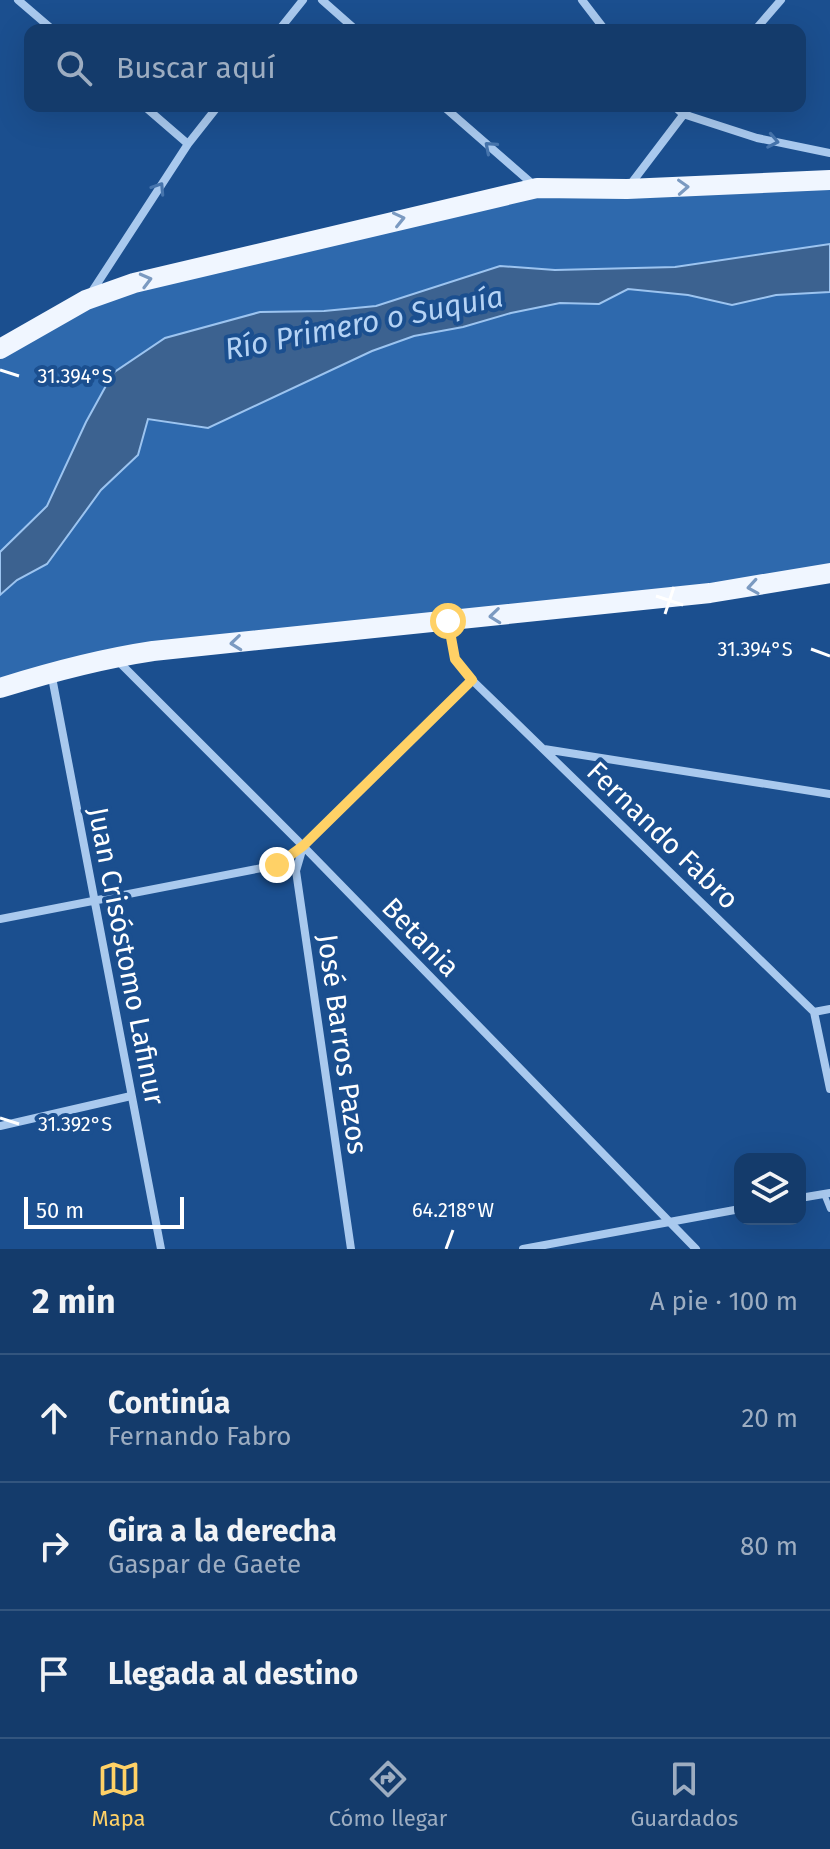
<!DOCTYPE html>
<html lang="es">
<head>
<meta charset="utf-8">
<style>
  :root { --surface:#143b6b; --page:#1d4271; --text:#f1f3f6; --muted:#9dadc1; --line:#33557e; --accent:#ffd166 }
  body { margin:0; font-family:"Fira Sans",sans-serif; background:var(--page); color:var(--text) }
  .controls { position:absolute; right:24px; bottom:24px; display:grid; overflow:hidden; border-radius:16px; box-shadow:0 8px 32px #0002 }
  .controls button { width:72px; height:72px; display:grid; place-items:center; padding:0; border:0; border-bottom:2px solid var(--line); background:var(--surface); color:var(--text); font:40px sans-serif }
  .scale { position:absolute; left:24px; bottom:20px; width:160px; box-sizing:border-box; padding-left:8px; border:4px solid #fff; border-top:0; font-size:22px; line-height:28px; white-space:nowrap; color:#fff; -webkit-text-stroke:6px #1b4f8f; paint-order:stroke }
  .stop { position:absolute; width:24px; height:24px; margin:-18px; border:6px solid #ffd166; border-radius:50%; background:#fff }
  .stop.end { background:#ffd166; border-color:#fff; box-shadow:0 2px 8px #0008 }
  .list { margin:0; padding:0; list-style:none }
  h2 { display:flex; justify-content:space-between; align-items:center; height:104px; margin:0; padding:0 32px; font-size:34px }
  h2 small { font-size:26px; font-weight:400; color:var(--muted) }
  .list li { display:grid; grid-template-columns:52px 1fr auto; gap:24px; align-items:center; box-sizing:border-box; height:128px; padding:0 32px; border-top:2px solid var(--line) }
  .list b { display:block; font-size:30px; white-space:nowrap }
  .list p { margin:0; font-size:26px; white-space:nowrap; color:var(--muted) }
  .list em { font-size:26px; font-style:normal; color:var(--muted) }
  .icon { flex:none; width:44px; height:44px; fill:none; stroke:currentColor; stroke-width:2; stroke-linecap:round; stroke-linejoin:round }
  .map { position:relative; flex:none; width:830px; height:1249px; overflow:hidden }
  .search { position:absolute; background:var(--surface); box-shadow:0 8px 32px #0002; left:24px; right:24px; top:24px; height:88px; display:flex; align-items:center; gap:20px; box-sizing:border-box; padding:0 28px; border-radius:16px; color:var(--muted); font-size:30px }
  .sheet { height:488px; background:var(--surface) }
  nav { display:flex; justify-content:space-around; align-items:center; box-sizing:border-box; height:112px; border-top:2px solid var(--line); background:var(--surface); font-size:22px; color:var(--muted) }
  nav a { display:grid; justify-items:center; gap:4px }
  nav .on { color:var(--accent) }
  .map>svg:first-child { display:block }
  .green { fill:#2e69ad }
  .water { fill:#3c6290; stroke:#9cc4f0; stroke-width:2 }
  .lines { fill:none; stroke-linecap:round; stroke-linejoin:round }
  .lane { stroke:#a9c9ee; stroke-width:6 }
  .street { stroke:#a9c9ee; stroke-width:8 }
  .primary { stroke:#f0f6ff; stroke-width:20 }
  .oneway { stroke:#4674ac }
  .oneway2 { stroke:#7b9ac1 }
  .route { stroke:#ffd166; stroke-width:10 }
  .ticks { fill:none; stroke:#fff; stroke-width:3 }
  .labels { text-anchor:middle; stroke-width:8; stroke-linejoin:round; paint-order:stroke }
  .street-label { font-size:28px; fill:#fff; stroke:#1b4f8f }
  .water-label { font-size:30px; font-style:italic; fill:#b5d3f5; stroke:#1b4f8f }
  .ticks-label { font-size:20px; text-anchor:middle; fill:#fff; stroke:#1b4f8f; stroke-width:8; stroke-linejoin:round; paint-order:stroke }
</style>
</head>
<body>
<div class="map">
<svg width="830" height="1249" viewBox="0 0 830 1249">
  <rect width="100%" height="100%" fill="#1b4f8f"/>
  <path class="green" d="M830,180V244L675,267L555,270L500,266L376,306L324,311L113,373L86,422L47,506L0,552V349L86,300L537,188Z
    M628,289L688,295L732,305L776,295L830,292V573L153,651L0,688V595L17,580L47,564L101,490L138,455L148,419L208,428L372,351L414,336L463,327L511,313L560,303L599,304Z"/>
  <path class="water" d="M830,244V292L776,295L732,305L688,295L628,289L599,304L560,303L511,313L463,327L414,336L372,351L208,428L148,419L138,455L101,490L47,564L17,580L0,595V552L47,506L86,422L113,373L165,338L260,312L324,311L376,306L500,266L555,270L675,267Z"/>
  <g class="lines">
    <path class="lane" d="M824,1194L830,1209"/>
    <path class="street" d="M18,0L53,30
      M322,0L356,30
      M582,0L605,30
      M279,30L303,0
      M755,30L781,0
      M144,106L188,144
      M443,106L536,187
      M674,106L683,114L757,138L830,153
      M630,185L690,106
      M91,293L188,144L218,106
      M448,623L455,659L472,680L814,1012L830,1089
      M117,660L303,846L696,1249
      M51,672L161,1249
      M544,749L830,794
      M303,847L296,871L351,1249
      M0,919L277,865L303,846L472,680
      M814,1012L830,1009
      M0,1126L131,1096
      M800,1198L830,1193
      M523,1249L740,1209"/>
    <path class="primary" d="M0,349L86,300L134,283L537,188L627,189L830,180
      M0,688C51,672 100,659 153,651L710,593L830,573"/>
  </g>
  <defs><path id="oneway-chevron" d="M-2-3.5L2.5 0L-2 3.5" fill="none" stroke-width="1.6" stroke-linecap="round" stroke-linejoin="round" transform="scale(2)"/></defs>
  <g class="oneway">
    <use href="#oneway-chevron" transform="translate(773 141) rotate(11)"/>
    <use href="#oneway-chevron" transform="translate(490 147) rotate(-139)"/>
    <use href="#oneway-chevron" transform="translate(159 188) rotate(-57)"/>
  </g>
  <g class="oneway2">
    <use href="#oneway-chevron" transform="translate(683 187) rotate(-3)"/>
    <use href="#oneway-chevron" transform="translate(399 219) rotate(-13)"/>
    <use href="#oneway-chevron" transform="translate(146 280) rotate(-15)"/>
    <use href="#oneway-chevron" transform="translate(753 587) rotate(171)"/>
    <use href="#oneway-chevron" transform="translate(495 616) rotate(174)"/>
    <use href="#oneway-chevron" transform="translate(236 643) rotate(174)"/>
  </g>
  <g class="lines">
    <path class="route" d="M277,865L303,846L472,680L455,659L448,621"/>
  </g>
  <path class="ticks" d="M0,370L19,376M656,596L683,605M665,614L674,587M811,649L830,656M0,1118L19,1124M446,1249L453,1230"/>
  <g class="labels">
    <g class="street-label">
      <text transform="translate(663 835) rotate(44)" y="10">Fernando Fabro</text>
      <text transform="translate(421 937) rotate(46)" y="10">Betania</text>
      <text transform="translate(127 956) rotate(79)" y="10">Juan Crisóstomo Lafinur</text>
      <text transform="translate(343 1044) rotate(82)" y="10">José Barros Pazos</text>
    </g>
    <g class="water-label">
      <text transform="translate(364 323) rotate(-11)" y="10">Río Primero o Suquía</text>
    </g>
  </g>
  <g class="ticks-label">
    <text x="75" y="383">31.394°S</text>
    <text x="755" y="656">31.394°S</text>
    <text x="75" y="1131">31.392°S</text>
    <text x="453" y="1217">64.218°W</text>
  </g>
</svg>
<div class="controls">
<button><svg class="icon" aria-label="layers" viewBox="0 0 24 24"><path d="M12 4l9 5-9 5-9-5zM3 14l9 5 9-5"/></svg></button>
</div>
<div class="scale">50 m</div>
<div class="stop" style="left:448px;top:621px"></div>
<div class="stop end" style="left:277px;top:865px"></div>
<div class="search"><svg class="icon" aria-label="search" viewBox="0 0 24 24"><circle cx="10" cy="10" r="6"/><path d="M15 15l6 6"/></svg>Buscar aquí</div>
</div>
<section class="sheet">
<h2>2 min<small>A pie · 100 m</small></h2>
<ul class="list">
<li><svg class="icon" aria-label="ahead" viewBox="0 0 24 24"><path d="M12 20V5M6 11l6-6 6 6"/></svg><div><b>Continúa</b><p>Fernando Fabro</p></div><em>20 m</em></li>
<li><svg class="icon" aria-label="right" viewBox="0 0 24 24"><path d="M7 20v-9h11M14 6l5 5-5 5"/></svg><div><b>Gira a la derecha</b><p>Gaspar de Gaete</p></div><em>80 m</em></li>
<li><svg class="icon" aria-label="arrive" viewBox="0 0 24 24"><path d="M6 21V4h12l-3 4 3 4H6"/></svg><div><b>Llegada al destino</b></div></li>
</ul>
</section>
<nav>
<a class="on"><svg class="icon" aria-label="map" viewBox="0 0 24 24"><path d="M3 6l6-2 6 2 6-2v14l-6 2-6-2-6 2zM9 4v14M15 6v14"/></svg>Mapa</a>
<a><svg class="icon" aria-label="directions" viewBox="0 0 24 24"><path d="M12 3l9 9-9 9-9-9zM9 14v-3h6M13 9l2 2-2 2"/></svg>Cómo llegar</a>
<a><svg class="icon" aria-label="saved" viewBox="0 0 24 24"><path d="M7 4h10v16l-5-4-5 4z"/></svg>Guardados</a>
</nav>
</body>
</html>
